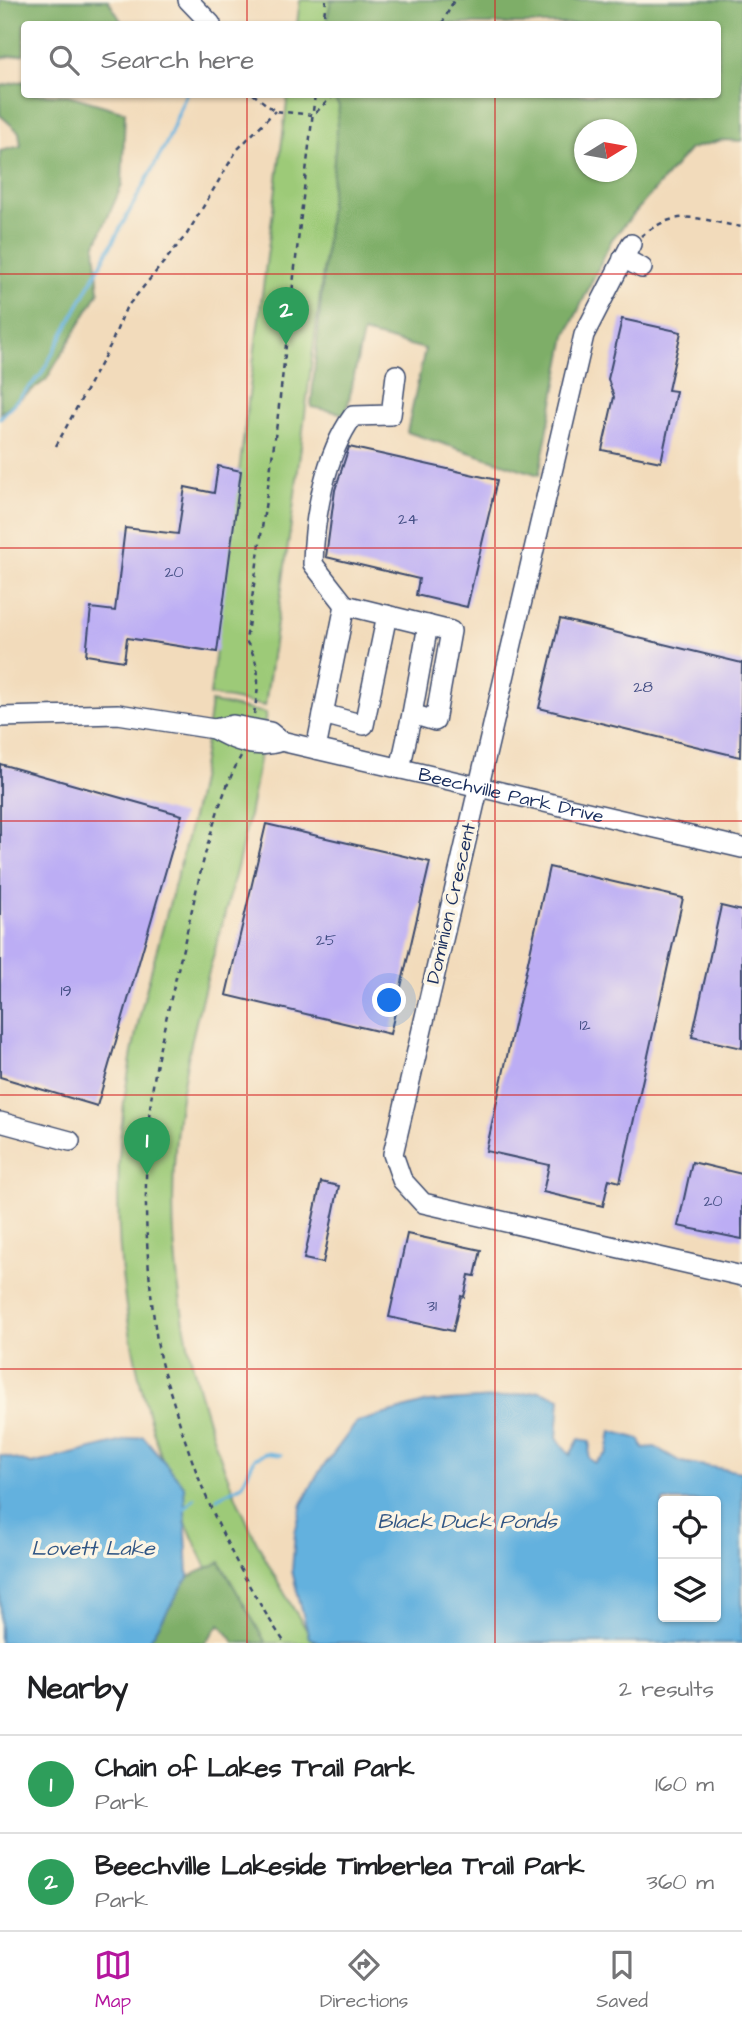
<!DOCTYPE html>
<html lang="en">
<head>
<meta charset="utf-8">
<style>
  :root { --surface:#fff; --page:#f6f6f6; --text:#202124; --muted:#757577; --line:#e0e0e0; --accent:#b5179e }
  body { margin:0; font-family:"Architects Daughter",sans-serif; background:var(--page); color:var(--text) }
  .controls { position:absolute; right:21px; bottom:21px; display:grid; overflow:hidden; border-radius:7px; box-shadow:0 2px 5px #0004 }
  .controls button { width:63px; height:63px; display:grid; place-items:center; padding:0; border:0; border-bottom:2px solid var(--line); background:var(--surface); color:var(--text); font:35px sans-serif }
  .compass { position:absolute; left:574px; top:119px; width:63px; height:63px; border-radius:50%; background:var(--surface); box-shadow:0 2px 5px #0004; rotate:79deg }
  .you { position:absolute; left:390px; top:1001px; width:24px; height:24px; margin:-18px; border:5px solid #fff; border-radius:50%; background:#1a73e8; box-shadow:0 0 0 10px #1a73e833 }
  .badge { display:grid; place-items:center; width:46px; height:46px; border-radius:50%; background:var(--accent); color:#fff; font-size:23px; font-weight:700 }
  .pin { position:absolute; translate:-50% -58px; filter:drop-shadow(0 2px 4px #0008) }
  .pin::after { content:''; position:absolute; top:37px; width:24px; height:21px; background:inherit; clip-path:polygon(0 0,100% 0,50% 100%) }
  .list { margin:0; padding:0; list-style:none }
  h2 { display:flex; justify-content:space-between; align-items:center; height:91px; margin:0; padding:0 28px; font-size:30px }
  h2 small { font-size:23px; font-weight:400; color:var(--muted) }
  .list li { display:grid; grid-template-columns:46px 1fr auto; gap:21px; align-items:center; box-sizing:border-box; height:98px; padding:0 28px; border-top:2px solid var(--line) }
  .list b { display:block; font-size:26px; white-space:nowrap }
  .list p { margin:0; font-size:23px; white-space:nowrap; color:var(--muted) }
  .list em { font-size:23px; font-style:normal; color:var(--muted) }
  .icon { flex:none; width:38px; height:38px; fill:none; stroke:currentColor; stroke-width:2; stroke-linecap:round; stroke-linejoin:round }
  .map { position:relative; flex:none; width:742px; height:1643px; overflow:hidden }
  .search { position:absolute; background:var(--surface); box-shadow:0 2px 5px #0004; left:21px; right:21px; top:21px; height:77px; display:flex; align-items:center; gap:18px; box-sizing:border-box; padding:0 24px; border-radius:7px; color:var(--muted); font-size:26px }
  .sheet { height:287px; background:var(--surface) }
  nav { display:flex; justify-content:space-around; align-items:center; box-sizing:border-box; height:98px; border-top:2px solid var(--line); background:var(--surface); font-size:19px; color:var(--muted) }
  nav a { display:grid; justify-items:center; gap:4px }
  nav .on { color:var(--accent) }
  .map>svg:first-child { display:block }
  .green { fill:#9dca78; stroke:#5c7c6b; stroke-width:2 }
  .forest { fill:#7eae68; stroke:#4c6e63; stroke-width:2; fill-rule:evenodd }
  .water { fill:#64b1de; stroke:#40709e; stroke-width:2; fill-rule:evenodd }
  .lines { fill:none; stroke-linecap:round; stroke-linejoin:round }
  .stream { stroke:#64b1de; stroke-width:3.5 }
  .building { fill:#bcadf4 }
  .minor-casing { stroke:#3b496c; stroke-width:22 }
  .path { stroke:#3b496c; stroke-width:2.5; stroke-dasharray:5 5; stroke-linecap:butt }
  .minor { stroke:#fff; stroke-width:19 }
  .grid { fill:none; stroke:#d62828; stroke-width:2; stroke-opacity:0.55 }
  .labels { text-anchor:middle; stroke-width:7; stroke-linejoin:round; paint-order:stroke }
  .number-label { font-size:16px; fill:#434e84 }
  .street-label { font-size:19px; fill:#1b2f5e; stroke:#fcf5e5 }
  .water-label { font-size:21px; font-style:italic; fill:#315684; stroke:#fcf5e5 }
</style>
</head>
<body>
<div class="map">
<svg width="742" height="1643" viewBox="0 0 742 1643">
  <rect width="100%" height="100%" fill="#fcf5e5"/>
  <filter id="ink" filterUnits="userSpaceOnUse"><feTurbulence type="fractalNoise" baseFrequency=".0143" numOctaves="2"/><feDisplacementMap in="SourceGraphic" scale="14" xChannelSelector="R" yChannelSelector="G"/><feConvolveMatrix kernelMatrix="1 2 1 2 8 2 1 2 1" color-interpolation-filters="sRGB"/></filter>
  <filter id="wash" filterUnits="userSpaceOnUse"><feTurbulence type="fractalNoise" baseFrequency=".00686" numOctaves="4" result="noise"/><feDisplacementMap in="SourceGraphic" scale="28" xChannelSelector="R" yChannelSelector="G"/><feGaussianBlur stdDeviation="1.57" result="paint"/><feColorMatrix in="noise" values="0 0 0 0 0 0 0 0 0 0 0 0 0 0 0 0 0 1.4 0 .05"/><feComposite in="paint" operator="in"/></filter>
  <g filter="url(#wash)">
    <rect width="100%" height="100%" fill="#f2dbbb"/>
    <path class="green" d="M300,0H357L354,24H297Z
      M288,95H345L293,510L265,706L210,695Z
      M211,702L266,713C260,755 254,797 244,838C225,923 196,1004 182,1090C150,1287 207,1479 315,1643H248C142,1469 93,1260 131,1058C146,978 172,901 191,822C201,782 206,742 211,702Z"/>
    <path class="forest" d="M0,0H108L123,24H24V54L0,58Z
      M331,0H742V141L722,140L690,149L612,239L566,336L539,475L407,432L425,349L363,333L346,414L311,407L339,106L332,95L718,94V24H326ZM584,130H626V172H584Z
      M24,81V94L68,95L125,112L122,185L95,246L99,292L46,380L0,413V151L21,146L19,132L0,115V86Z
      M220,1562L266,1643H235L220,1624L205,1643H148L188,1577Z"/>
    <path class="water" d="M540,1391L560,1398L557,1438L570,1455L579,1439L590,1441L589,1458L595,1463L607,1453L611,1431L640,1439L643,1448L655,1447L681,1462L742,1472V1643H322L309,1638L292,1571L295,1533L302,1504L317,1475L357,1422L428,1402L495,1398ZM716,1501V1617H663V1501Z
      M143,1436L184,1486L188,1577L148,1643H0V1455L32,1464Z"/>
    <g class="lines">
      <path class="stream" d="M0,418L41,375L168,140L186,94
        M217,1498L242,1485L255,1458L266,1453L281,1455
        M184,1509L194,1498"/>
    </g>
    <g id="blocks">
      <path class="building" d="M622,319L681,332L668,390L676,391L661,462L602,450L614,397L608,379Z
        M349,447L497,480L467,607L416,595L419,579L326,557L335,490Z
        M218,466L241,471L217,652L127,638L124,661L86,655L91,608L115,611L125,528L178,534L185,487L214,493Z
        M560,619L742,663L740,757L539,708Z
        M0,764L182,815L97,1106L0,1077Z
        M266,824L430,862L390,1034L226,995Z
        M549,867L683,898L620,1182L609,1179L603,1206L543,1192L549,1165L486,1151Z
        M721,906L742,911V1048L692,1037Z
        M692,1162L742,1174V1239L678,1226Z
        M321,1182L339,1186L323,1263L304,1259Z
        M407,1234L481,1250L475,1276L469,1275L464,1297L461,1296L453,1331L389,1317Z"/>
    </g>
  </g>
  <g filter="url(#ink)">
    <use href="#blocks" fill-opacity="0" stroke="#3b496c" stroke-width="2"/>
    <g class="lines">
      <g class="minor-casing">
        <g id="minor">
          <path d="M188,0L211,24"/>
          <path d="M631,244L584,335L393,1154L402,1180L423,1203L742,1276"/>
          <path d="M623,258L642,268"/>
          <path d="M345,605L313,564C314,516 325,455 353,416L391,415L396,375"/>
          <path d="M323,714L364,725L387,615"/>
          <path d="M412,714L428,625"/>
          <path id="s1" d="M0,717L118,714L214,729L233,725L270,732L281,741L742,848"/>
          <path d="M214,729C234,741 258,750 281,741"/>
          <path d="M316,749L345,605L451,631L435,721L412,714L400,769"/>
          <path d="M0,1122L70,1141"/>
        </g>
      </g>
      <path class="path" d="M323,24L326,0
        M442,24L454,0
        M253,94L275,111L313,115L335,94
        M641,236C680,206 698,220 742,227
        M56,446L110,346L126,308L187,234L237,150L275,111
        M254,714C259,685 262,666 246,641L277,423L315,94
        M241,756C212,809 198,885 184,944C170,1004 152,1068 148,1131C143,1205 147,1280 159,1353C162,1370 169,1387 174,1404C198,1488 235,1570 285,1643"/>
      <use href="#minor" class="minor"/>
    </g>
  </g>
  <path class="grid" d="M247,0V24M495,0V24M247,94V1643M495,94V1643M0,274H742M0,548H742M0,821H742M0,1095H742M0,1369H742"/>
  <g class="labels">
    <g class="number-label">
      <text x="408" y="524">24</text>
      <text x="174" y="577">20</text>
      <text x="643" y="692">28</text>
      <text x="326" y="945">25</text>
      <text x="66" y="996">19</text>
      <text x="585" y="1030">12</text>
      <text x="713" y="1206">20</text>
      <text x="432" y="1311">31</text>
    </g>
    <g class="street-label">
      <text dy="7" stroke="none"><textPath href="#s1" startOffset="523">Beechville Park Drive</textPath></text>
      <text transform="translate(450 903) rotate(-77)" y="7">Dominion Crescent</text>
    </g>
    <g class="water-label">
      <text x="467" y="1528">Black Duck Ponds</text>
      <text x="93" y="1555">Lovett Lake</text>
    </g>
  </g>
</svg>
<div class="controls">
<button><svg class="icon" aria-label="locate" viewBox="0 0 24 24"><circle cx="12" cy="12" r="6"/><path d="M12 2v4M12 18v4M2 12h4M18 12h4"/></svg></button>
<button><svg class="icon" aria-label="layers" viewBox="0 0 24 24"><path d="M12 4l9 5-9 5-9-5zM3 14l9 5 9-5"/></svg></button>
</div>
<svg class="compass" viewBox="-18 -18 36 36"><path d="M0-13l5 13h-10z" fill="#e53935"/><path d="M0 13l5-13h-10z" fill="#757577"/></svg>
<div class="you"></div>
<div class="pin badge" style="left:147px;top:1175px;background:#2e9e5b">1</div>
<div class="pin badge" style="left:286px;top:345px;background:#2e9e5b">2</div>
<div class="search"><svg class="icon" aria-label="search" viewBox="0 0 24 24"><circle cx="10" cy="10" r="6"/><path d="M15 15l6 6"/></svg>Search here</div>
</div>
<section class="sheet">
<h2>Nearby<small>2 results</small></h2>
<ul class="list">
<li><span class="badge" style="background:#2e9e5b">1</span><div><b>Chain of Lakes Trail Park</b><p>Park</p></div><em>160 m</em></li>
<li><span class="badge" style="background:#2e9e5b">2</span><div><b>Beechville Lakeside Timberlea Trail Park</b><p>Park</p></div><em>360 m</em></li>
</ul>
</section>
<nav>
<a class="on"><svg class="icon" aria-label="map" viewBox="0 0 24 24"><path d="M3 6l6-2 6 2 6-2v14l-6 2-6-2-6 2zM9 4v14M15 6v14"/></svg>Map</a>
<a><svg class="icon" aria-label="directions" viewBox="0 0 24 24"><path d="M12 3l9 9-9 9-9-9zM9 14v-3h6M13 9l2 2-2 2"/></svg>Directions</a>
<a><svg class="icon" aria-label="saved" viewBox="0 0 24 24"><path d="M7 4h10v16l-5-4-5 4z"/></svg>Saved</a>
</nav>
</body>
</html>
